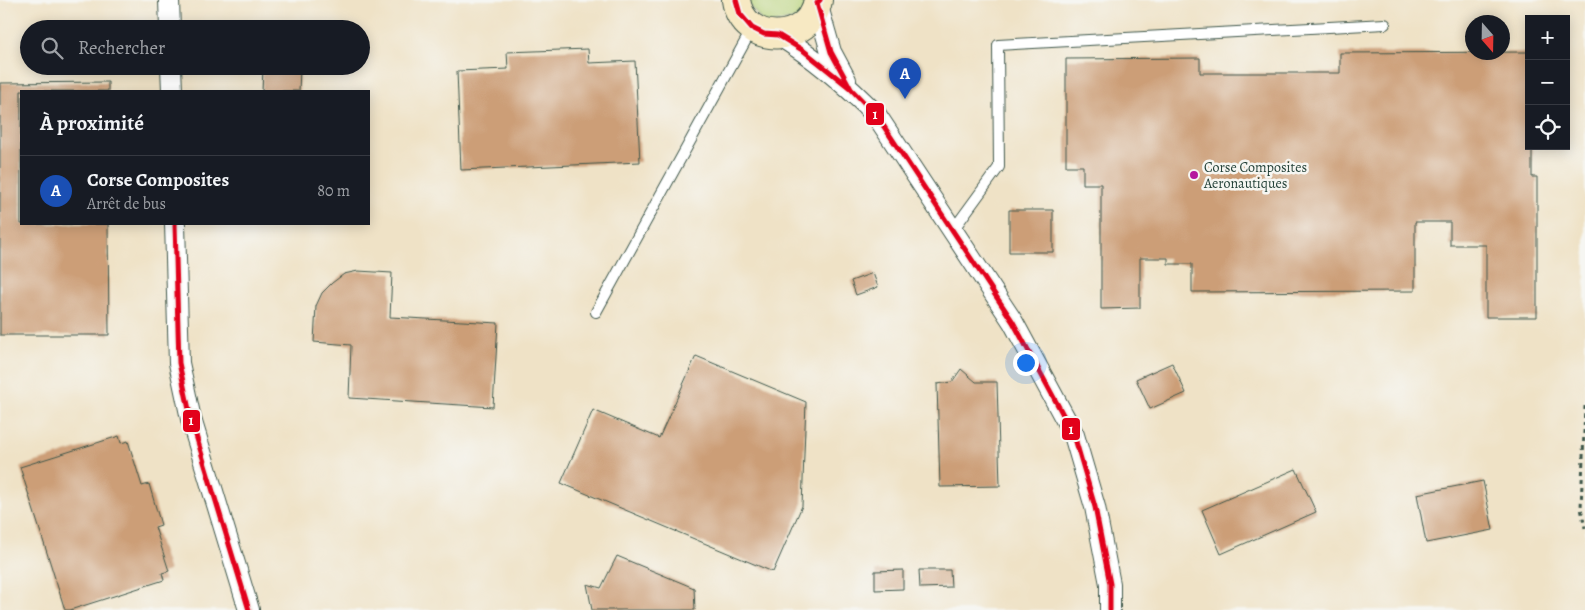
<!DOCTYPE html>
<html lang="fr">
<head>
<meta charset="utf-8">
<style>
  :root { --surface:#171b24; --page:#20242c; --text:#f1f3f6; --muted:#9ea1a6; --line:#363941; --accent:#0f766e }
  body { margin:0; font-family:Alegreya,serif; background:var(--page); color:var(--text) }
  .controls { position:absolute; right:15px; top:15px; display:grid; overflow:hidden; border-radius:0px; box-shadow:0 2px 12px #0003 }
  .controls button { width:45px; height:45px; display:grid; place-items:center; padding:0; border:0; border-bottom:1px solid var(--line); background:var(--surface); color:var(--text); font:25px sans-serif }
  .compass { position:absolute; left:1465px; top:15px; width:45px; height:45px; border-radius:50%; background:var(--surface); box-shadow:0 2px 12px #0003; rotate:160deg }
  .you { position:absolute; left:1025px; top:362px; width:18px; height:18px; margin:-12px; border:4px solid #fff; border-radius:50%; background:#1a73e8; box-shadow:0 0 0 8px #1a73e833 }
  .badge { display:grid; place-items:center; width:32px; height:32px; border-radius:50%; background:var(--accent); color:#fff; font-size:16px; font-weight:700 }
  .pin { position:absolute; translate:-50% -41px; filter:drop-shadow(0 1px 2px #0008) }
  .pin::after { content:''; position:absolute; top:26px; width:18px; height:15px; background:inherit; clip-path:polygon(0 0,100% 0,50% 100%) }
  .list { margin:0; padding:0; list-style:none }
  h2 { display:flex; justify-content:space-between; align-items:center; height:65px; margin:0; padding:0 20px; font-size:21px }
  h2 small { font-size:16px; font-weight:400; color:var(--muted) }
  .list li { display:grid; grid-template-columns:32px 1fr auto; gap:15px; align-items:center; box-sizing:border-box; height:70px; padding:0 20px; border-top:1px solid var(--line) }
  .list b { display:block; font-size:19px; white-space:nowrap }
  .list p { margin:0; font-size:16px; white-space:nowrap; color:var(--muted) }
  .list em { font-size:16px; font-style:normal; color:var(--muted) }
  .icon { flex:none; width:28px; height:28px; fill:none; stroke:currentColor; stroke-width:2; stroke-linecap:round; stroke-linejoin:round }
  .map { position:relative; flex:none; width:1585px; height:610px; overflow:hidden }
  .search { position:absolute; background:var(--surface); box-shadow:0 2px 12px #0003; left:20px; top:20px; width:350px; height:55px; display:flex; align-items:center; gap:12px; box-sizing:border-box; padding:0 18px; border-radius:28px; color:var(--muted); font-size:19px }
  .panel { position:absolute; background:var(--surface); box-shadow:0 2px 12px #0003; left:20px; top:90px; width:350px; height:135px; border-radius:0px }
  .map>svg:first-child { display:block }
  .green { fill:#b6d176; stroke:#6a8755 }
  .building { fill:#cc9e77 }
  .lines { fill:none; stroke-linecap:round; stroke-linejoin:round }
  .service-casing { stroke:#3e564a; stroke-width:12 }
  .minor-casing { stroke:#3e564a; stroke-width:22 }
  .secondary-casing { stroke:#3e564a; stroke-width:30 }
  .path { stroke:#3e564a; stroke-width:3; stroke-dasharray:4 4; stroke-linecap:butt }
  .service { stroke:#fff; stroke-width:10 }
  .minor { stroke:#fff; stroke-width:20 }
  .secondary { stroke:#f7e9c3; stroke-width:28 }
  .bus-1-casing { stroke:#f6f6f2; stroke-width:9 }
  .bus-1 { stroke:#e2001a; stroke-width:5 }
  .poi-dot { fill:#b5179e; stroke:#f6f6f2; stroke-width:2 }
  .labels { text-anchor:middle; stroke-width:5; stroke-linejoin:round; paint-order:stroke }
  .poi-label { font-size:14px; fill:#1f3d34; stroke:#f6f6f2; text-anchor:start }
  .line-badge { stroke:#f6f6f2; stroke-width:2 }
  .badge-label { font-size:14px; text-anchor:middle; font-weight:bold; fill:#fff }
</style>
</head>
<body>
<div class="map">
<svg width="1585" height="610" viewBox="0 0 1585 610">
  <rect width="100%" height="100%" fill="#f6f6f2"/>
  <filter id="ink" filterUnits="userSpaceOnUse"><feTurbulence type="fractalNoise" baseFrequency=".02" numOctaves="2"/><feDisplacementMap in="SourceGraphic" scale="10" xChannelSelector="R" yChannelSelector="G"/><feConvolveMatrix kernelMatrix="1 2 1 2 8 2 1 2 1" color-interpolation-filters="sRGB"/></filter>
  <filter id="wash" filterUnits="userSpaceOnUse"><feTurbulence type="fractalNoise" baseFrequency=".0096" numOctaves="4" result="noise"/><feDisplacementMap in="SourceGraphic" scale="20" xChannelSelector="R" yChannelSelector="G"/><feGaussianBlur stdDeviation="1.12" result="paint"/><feColorMatrix in="noise" values="0 0 0 0 0 0 0 0 0 0 0 0 0 0 0 0 0 1.4 0 .05"/><feComposite in="paint" operator="in"/></filter>
  <g filter="url(#wash)">
    <rect width="100%" height="100%" fill="#efe2c6"/>
    <path class="green" d="M746,0H812L803,18L764,24Z"/>
    <g id="blocks">
      <path class="building" d="M588,49L589,63L635,61L640,162L461,170L457,71L508,69L507,52Z
        M1529,52V146H1532V177H1537V317H1486V245H1450V222H1415V291L1192,292V264H1168V258H1140V308L1101,309V184H1083V166H1066V59L1200,58V73H1340V53Z
        M263,68L300,69L299,91H262Z
        M108,82V91H21V224H108L109,335H0V83Z
        M1009,210H1053V252H1009Z
        M358,271L392,273L390,317L498,323L493,407L349,398L351,345L314,342L316,306L322,293L332,283L344,274Z
        M873,273L878,287L856,295L851,281Z
        M696,356L806,402L802,506L773,572L561,483L593,410L659,438Z
        M1172,363L1186,393L1150,409L1136,379Z
        M961,369L976,382H997L1000,486L940,487L937,384L952,382Z
        M119,436L121,443L128,441L142,486L149,484L161,525L155,527L169,571L162,573L164,580L70,610H65L20,467Z
        M1296,469L1316,512L1221,554L1202,510Z
        M1483,481L1493,530L1426,543L1417,494Z
        M617,556L694,588L695,610H592L587,584L601,588Z
        M903,570V589L875,590V571Z
        M919,570H950L951,587L920,588Z"/>
    </g>
  </g>
  <g filter="url(#ink)">
    <use href="#blocks" fill-opacity="0" stroke="#3e564a" stroke-width="1"/>
    <g class="lines">
      <g class="service-casing">
        <path id="service" d="M953,230L999,167L998,45L1385,24
          M596,312L752,29"/>
      </g>
      <g class="minor-casing">
        <path id="minor" d="M169,0L170,29
          M817,3L831,52L846,80
          M778,35C816,58 847,85 877,116L1013,322L1074,435L1095,507L1110,584V610
          M171,66L172,91
          M175,224L179,363L191,419L249,610"/>
      </g>
      <g class="secondary-casing">
        <path id="secondary" d="M736,0C743,47 810,45 818,0"/>
      </g>
      <path class="path" d="M1585,406L1581,508L1585,528"/>
      <use href="#service" class="service"/>
      <use href="#minor" class="minor"/>
      <use href="#secondary" class="secondary"/>
      <g class="bus-1-casing">
        <path id="bus-1" d="M736,0L740,14L752,28L764,34L778,35L804,51L850,88L877,116L1013,322L1074,435L1095,507L1110,584V610
          M820,0L817,3L831,52L851,89
          M175,224L179,363L191,419L249,610"/>
      </g>
      <use href="#bus-1" class="bus-1"/>
    </g>
  </g>
  <circle class="poi-dot" cx="1194" cy="175" r="5"/>
  <g class="labels">
    <g class="poi-label">
      <text x="1204" y="172">Corse Composites<tspan x="1204" dy="16">Aeronautiques</tspan></text>
    </g>
  </g>
  <g class="line-badge">
    <rect x="865" y="102" width="20" height="24" rx="5" fill="#e2001a"/>
    <rect x="182" y="409" width="19" height="24" rx="5" fill="#e2001a"/>
    <rect x="1061" y="417" width="20" height="24" rx="5" fill="#e2001a"/>
  </g>
  <g class="badge-label">
    <text x="875" y="119">1</text>
    <text x="191" y="425">1</text>
    <text x="1071" y="434">1</text>
  </g>
</svg>
<div class="controls">
<button>+</button>
<button>−</button>
<button><svg class="icon" aria-label="locate" viewBox="0 0 24 24"><circle cx="12" cy="12" r="6"/><path d="M12 2v4M12 18v4M2 12h4M18 12h4"/></svg></button>
</div>
<svg class="compass" viewBox="-18 -18 36 36"><path d="M0-13l5 13h-10z" fill="#e53935"/><path d="M0 13l5-13h-10z" fill="#9ea1a6"/></svg>
<div class="you"></div>
<div class="pin badge" style="left:905px;top:99px;background:#1a4fb4">A</div>
<div class="search"><svg class="icon" aria-label="search" viewBox="0 0 24 24"><circle cx="10" cy="10" r="6"/><path d="M15 15l6 6"/></svg>Rechercher</div>
<section class="panel">
<h2>À proximité<small></small></h2>
<ul class="list">
<li><span class="badge" style="background:#1a4fb4">A</span><div><b>Corse Composites</b><p>Arrêt de bus</p></div><em>80 m</em></li>
</ul>
</section>
</div>
</body>
</html>
